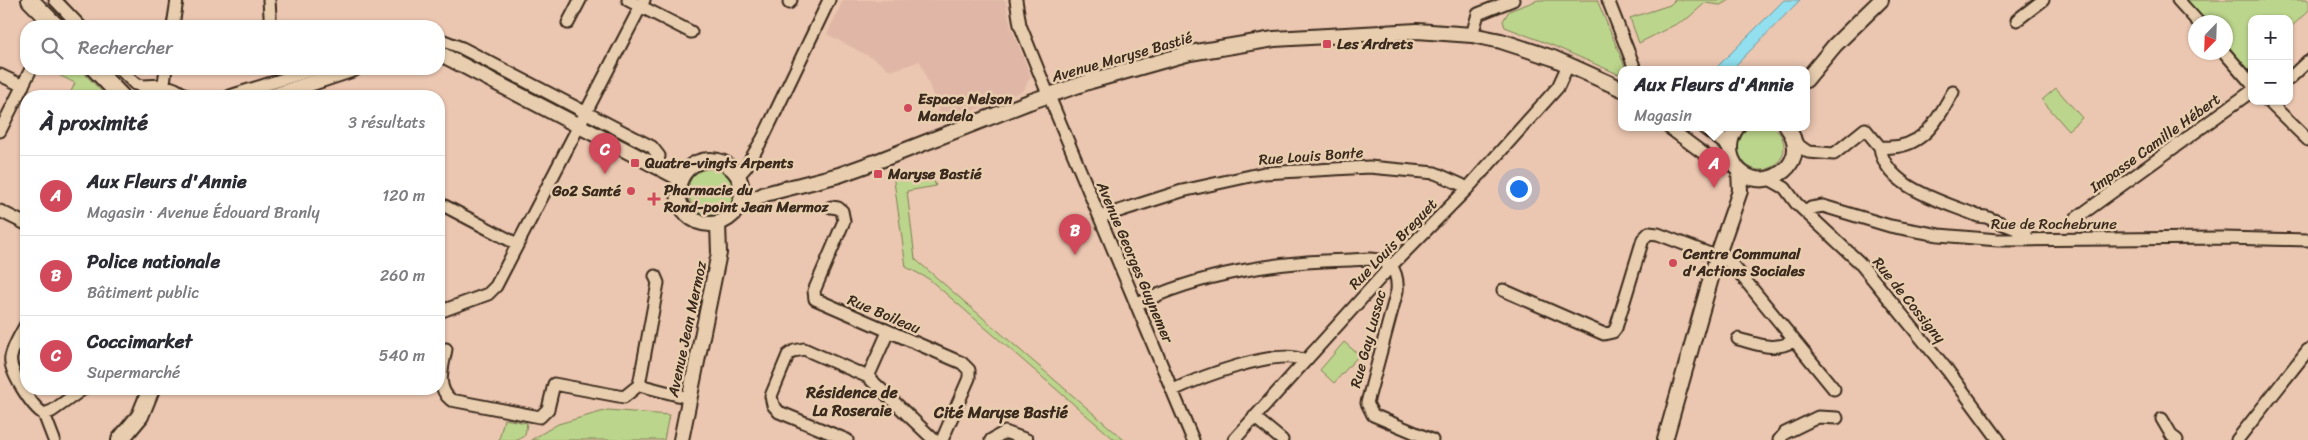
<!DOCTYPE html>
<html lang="fr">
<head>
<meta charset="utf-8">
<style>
  :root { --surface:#fff; --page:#f7f7f7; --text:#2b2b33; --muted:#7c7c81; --line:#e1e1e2; --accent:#d1495b }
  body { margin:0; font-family:Sriracha,sans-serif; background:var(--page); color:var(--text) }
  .controls { position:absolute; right:15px; top:15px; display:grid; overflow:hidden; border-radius:10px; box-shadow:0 1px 4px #0004 }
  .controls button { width:45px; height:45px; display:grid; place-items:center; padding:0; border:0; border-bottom:1px solid var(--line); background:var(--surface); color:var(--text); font:25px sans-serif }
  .compass { position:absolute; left:2188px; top:15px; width:45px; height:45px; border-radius:50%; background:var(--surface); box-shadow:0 1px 4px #0004; rotate:203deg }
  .you { position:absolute; left:1518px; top:188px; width:18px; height:18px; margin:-12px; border:4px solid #fff; border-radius:50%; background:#1a73e8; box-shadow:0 0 0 8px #1a73e833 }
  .badge { display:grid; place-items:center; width:32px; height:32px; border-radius:50%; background:var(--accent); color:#fff; font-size:16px; font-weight:700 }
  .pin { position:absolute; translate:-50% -41px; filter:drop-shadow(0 1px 2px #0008) }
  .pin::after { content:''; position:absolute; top:26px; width:18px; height:15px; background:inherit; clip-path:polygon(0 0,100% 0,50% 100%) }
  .popup { position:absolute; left:1618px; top:66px; width:192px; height:65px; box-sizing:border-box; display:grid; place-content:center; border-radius:10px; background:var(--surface); filter:drop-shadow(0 1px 4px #0005); font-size:16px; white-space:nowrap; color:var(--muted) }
  .popup b { font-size:19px; color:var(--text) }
  .popup::after { content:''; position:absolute; left:50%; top:100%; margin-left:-10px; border:10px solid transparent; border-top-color:var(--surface) }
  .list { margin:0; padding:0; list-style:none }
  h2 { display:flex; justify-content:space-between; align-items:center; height:65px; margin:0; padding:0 20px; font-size:21px }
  h2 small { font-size:16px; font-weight:400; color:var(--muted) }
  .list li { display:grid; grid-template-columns:32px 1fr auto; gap:15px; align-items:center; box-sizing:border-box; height:80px; padding:0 20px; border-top:1px solid var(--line) }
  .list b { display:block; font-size:19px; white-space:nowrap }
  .list p { margin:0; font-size:16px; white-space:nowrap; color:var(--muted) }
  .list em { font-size:16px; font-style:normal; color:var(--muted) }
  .icon { flex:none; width:28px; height:28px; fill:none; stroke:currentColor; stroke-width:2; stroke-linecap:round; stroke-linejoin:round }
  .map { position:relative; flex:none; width:2308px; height:440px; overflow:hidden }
  .search { position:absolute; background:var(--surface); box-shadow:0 1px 4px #0004; left:20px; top:20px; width:425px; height:55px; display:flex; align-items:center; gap:12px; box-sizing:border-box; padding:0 18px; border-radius:20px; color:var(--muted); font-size:19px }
  .panel { position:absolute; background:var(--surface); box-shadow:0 1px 4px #0004; left:20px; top:90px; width:425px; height:305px; border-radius:20px }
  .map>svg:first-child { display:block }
  .built { fill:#e0b7a6 }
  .green { fill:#bcd58c; stroke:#7c8055 }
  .water { fill:#91dfef; stroke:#6f979b }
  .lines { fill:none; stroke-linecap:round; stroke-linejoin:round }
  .minor-casing { stroke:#3b2a1e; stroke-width:15 }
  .tertiary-casing { stroke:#3b2a1e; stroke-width:18 }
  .secondary-casing { stroke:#3b2a1e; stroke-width:20 }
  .minor { stroke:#e8ceaf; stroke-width:11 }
  .tertiary { stroke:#e8ceaf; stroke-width:14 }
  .secondary { stroke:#e8ceaf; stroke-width:16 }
  .poi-dot { fill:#d1495b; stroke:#e8ceaf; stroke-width:2 }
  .labels { text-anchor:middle; stroke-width:5; stroke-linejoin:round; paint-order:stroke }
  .poi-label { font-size:15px; font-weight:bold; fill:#3b2a1e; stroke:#e8ceaf; text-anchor:start }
  .street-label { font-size:15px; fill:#3b2a1e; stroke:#e8ceaf }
  .neighbourhood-label { font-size:16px; font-weight:bold; fill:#3b2a1e; stroke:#e8ceaf }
</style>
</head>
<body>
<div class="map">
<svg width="2308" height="440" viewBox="0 0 2308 440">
  <rect width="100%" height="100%" fill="#ebc6b0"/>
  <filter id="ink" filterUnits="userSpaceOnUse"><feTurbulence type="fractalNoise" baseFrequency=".02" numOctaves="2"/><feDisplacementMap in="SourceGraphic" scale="10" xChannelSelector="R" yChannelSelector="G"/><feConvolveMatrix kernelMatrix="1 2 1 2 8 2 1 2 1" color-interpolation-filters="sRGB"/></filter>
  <g filter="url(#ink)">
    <path class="built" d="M843,0H1005L1011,27L1031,76L1023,91L943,122L920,61L891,71L876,60L827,34Z"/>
    <path class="green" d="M1538,0H1597L1626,69H1622L1618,74L1554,46L1505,27L1503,21L1509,11Z
      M1675,0H1730L1720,5L1705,3L1688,18L1639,43L1630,18L1670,5Z
      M2187,0H2308V11L2289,29V19H2252V65L2248,69L2226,44V22H2207Z
      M47,69H80L106,96H69L75,83Z
      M2056,88L2082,118L2068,130L2042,100Z
      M1738 147a23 23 0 1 1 46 0a23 23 0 1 1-46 0Z
      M688 191a24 24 0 1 1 48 0a24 24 0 1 1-48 0Z
      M893,174L933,179L936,186L907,191L915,259L1124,440H1115L929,279L906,267Z
      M1344,342L1359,355L1334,383L1320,370Z
      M608,410L669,415L664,440H531L558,424Z
      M504,419L527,423L525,435L518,440H499Z"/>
    <path class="water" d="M1784,0H1800L1732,69H1715Z"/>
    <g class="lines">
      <g class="minor-casing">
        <path id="minor" d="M55,0L80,26
          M269,0L270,16
          M628,0L691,32
          M1016,0L1020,25L1041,77L1193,440
          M1608,0L1635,69
          M2178,0L2198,22
          M789,3L791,0
          M2017,20L2043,0
          M568,23L580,0
          M173,26L177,0
          M1472,35L1478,14L1513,0
          M439,39L462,48L652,147L659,156L657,166
          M2224,52L2252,84
          M120,69L135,84L143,86L164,85L175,89L187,96
          M0,75L23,86
          M2289,79L2308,61
          M162,96L166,69
          M230,96L315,69
          M2268,101L2308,140
          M1668,127L1715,162L1721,163L1733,161
          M0,131L31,69
          M1794,142L1808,152L1834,154L1865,129L1880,147C1921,151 1935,124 1953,92
          M1880,147C1885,188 1945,202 1978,216L1986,217L2026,233
          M738,176L746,167L763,138L829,0
          M1769,179L1785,188L1796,203L1859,262L1948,371L1999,440
          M439,203L517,244
          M831,207L838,208L842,211L844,221L814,291L815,299L962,363L969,370V378L942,440
          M0,211L26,224
          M1806,212L1811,208L1823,206L1890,226L1939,235L1998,240L2223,238L2308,240
          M1100,217L1182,191L1264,173L1369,167L1435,173L1462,185L1466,190
          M2075,219L2252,91
          M1503,290L1604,334L1613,332L1616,328L1643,239L1649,233L1658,234L1728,261L1736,269L1834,389
          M1136,305C1199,273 1281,261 1351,260C1361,260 1375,257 1385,262C1396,267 1398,281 1397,291L1367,403L1373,415L1432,440
          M439,312L488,294L496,286L644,0
          M26,324C21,334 13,346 11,357C8,370 32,407 44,414L52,411L83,389
          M1738,339C1758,344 1774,352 1793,341
          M446,349C443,367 435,387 451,400L540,417L548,409L554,384L624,397L639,385L658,283L655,276
          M868,377L888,332
          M639,385L689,398
          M1173,390C1199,378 1280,346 1304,361
          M44,414L54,440
          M1254,417L1282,440
          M2162,419L2172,436L2177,440
          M847,440L779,412L773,405L771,396L788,355L794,351L804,349L868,377L934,440
          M991,440L1005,432L1027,440
          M1234,440L1391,266L1466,190L1558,87L1568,65
          M1779,440L1785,433L1818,417L1837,418
          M2237,440L2308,350"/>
      </g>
      <g class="tertiary-casing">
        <path id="tertiary" d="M439,53L681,179
          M1806,80L1835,45L1881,0
          M273,96L354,69
          M1705,127L1730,146
          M1737,127C1730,137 1728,148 1732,159C1750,203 1818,168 1787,127
          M678 192a32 32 0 1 1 64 0a32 32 0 1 1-64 0Z
          M739,207L765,194L839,175L878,161L1029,102L1091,81L1190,53L1274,39L1417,31L1472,35L1501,41L1553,58L1622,89
          M681,440L719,253L718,224
          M1665,440L1717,257L1740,191L1739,170"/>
      </g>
      <g class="secondary-casing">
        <path id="secondary" d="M30,0L56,26
          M95,69L121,96
          M120,440L140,416L151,389"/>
      </g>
      <use href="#minor" class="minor"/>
      <use href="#tertiary" class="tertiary"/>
      <use href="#secondary" class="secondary"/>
    </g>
  </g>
  <g class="poi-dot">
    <rect x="1322" y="39" width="10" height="10" rx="2.5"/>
    <circle cx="908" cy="108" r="5"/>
    <rect x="630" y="158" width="10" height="10" rx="2.5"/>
    <rect x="873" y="169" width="10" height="10" rx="2.5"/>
    <circle cx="631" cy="191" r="5"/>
    <path d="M651.5 191.5h5v5h5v5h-5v5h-5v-5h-5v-5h5z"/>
    <circle cx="1673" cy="263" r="5"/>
  </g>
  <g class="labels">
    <g class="poi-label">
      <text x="1337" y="49">Les Ardrets</text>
      <text x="918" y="104">Espace Nelson<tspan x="918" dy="17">Mandela</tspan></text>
      <text x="645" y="168">Quatre-vingts Arpents</text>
      <text x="888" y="179">Maryse Bastié</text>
      <text x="664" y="195">Pharmacie du<tspan x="664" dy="17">Rond-point Jean Mermoz</tspan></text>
      <text x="621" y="196" text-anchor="end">Go2 Santé</text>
      <text x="1683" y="259">Centre Communal<tspan x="1683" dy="17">d'Actions Sociales</tspan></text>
    </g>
    <g class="street-label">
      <text transform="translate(1122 57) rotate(-16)" y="5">Avenue Maryse Bastié</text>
      <text transform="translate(2155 143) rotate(-36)" y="5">Impasse Camille Hébert</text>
      <text transform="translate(1311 156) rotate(-4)" y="5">Rue Louis Bonte</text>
      <text x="2054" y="229">Rue de Rochebrune</text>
      <text transform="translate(1393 244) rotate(-46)" y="5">Rue Louis Breguet</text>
      <text transform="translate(1135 262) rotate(67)" y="5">Avenue Georges Guynemer</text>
      <text transform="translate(1909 300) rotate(51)" y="5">Rue de Cossigny</text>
      <text transform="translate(884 314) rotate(23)" y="5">Rue Boileau</text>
      <text transform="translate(687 329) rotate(-78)" y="5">Avenue Jean Mermoz</text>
      <text transform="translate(1368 339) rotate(-75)" y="5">Rue Gay Lussac</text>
    </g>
    <g class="neighbourhood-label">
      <text x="852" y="398">Résidence de<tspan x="852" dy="18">La Roseraie</tspan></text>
      <text x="1001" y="418">Cité Maryse Bastié</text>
    </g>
  </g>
</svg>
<div class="controls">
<button>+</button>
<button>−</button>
</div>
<svg class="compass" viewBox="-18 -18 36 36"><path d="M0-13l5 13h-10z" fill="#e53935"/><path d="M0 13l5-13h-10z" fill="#7c7c81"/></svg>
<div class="you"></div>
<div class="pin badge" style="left:1714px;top:188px">A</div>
<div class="popup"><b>Aux Fleurs d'Annie</b>Magasin</div>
<div class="pin badge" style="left:1075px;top:255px">B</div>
<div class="pin badge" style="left:605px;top:174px">C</div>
<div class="search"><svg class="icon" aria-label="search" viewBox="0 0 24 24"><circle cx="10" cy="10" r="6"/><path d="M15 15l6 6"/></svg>Rechercher</div>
<section class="panel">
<h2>À proximité<small>3 résultats</small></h2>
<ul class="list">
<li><span class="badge">A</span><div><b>Aux Fleurs d'Annie</b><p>Magasin · Avenue Édouard Branly</p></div><em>120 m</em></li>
<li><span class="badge">B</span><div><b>Police nationale</b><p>Bâtiment public</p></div><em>260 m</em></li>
<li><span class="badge">C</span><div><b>Coccimarket</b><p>Supermarché</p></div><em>540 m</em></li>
</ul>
</section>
</div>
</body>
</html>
